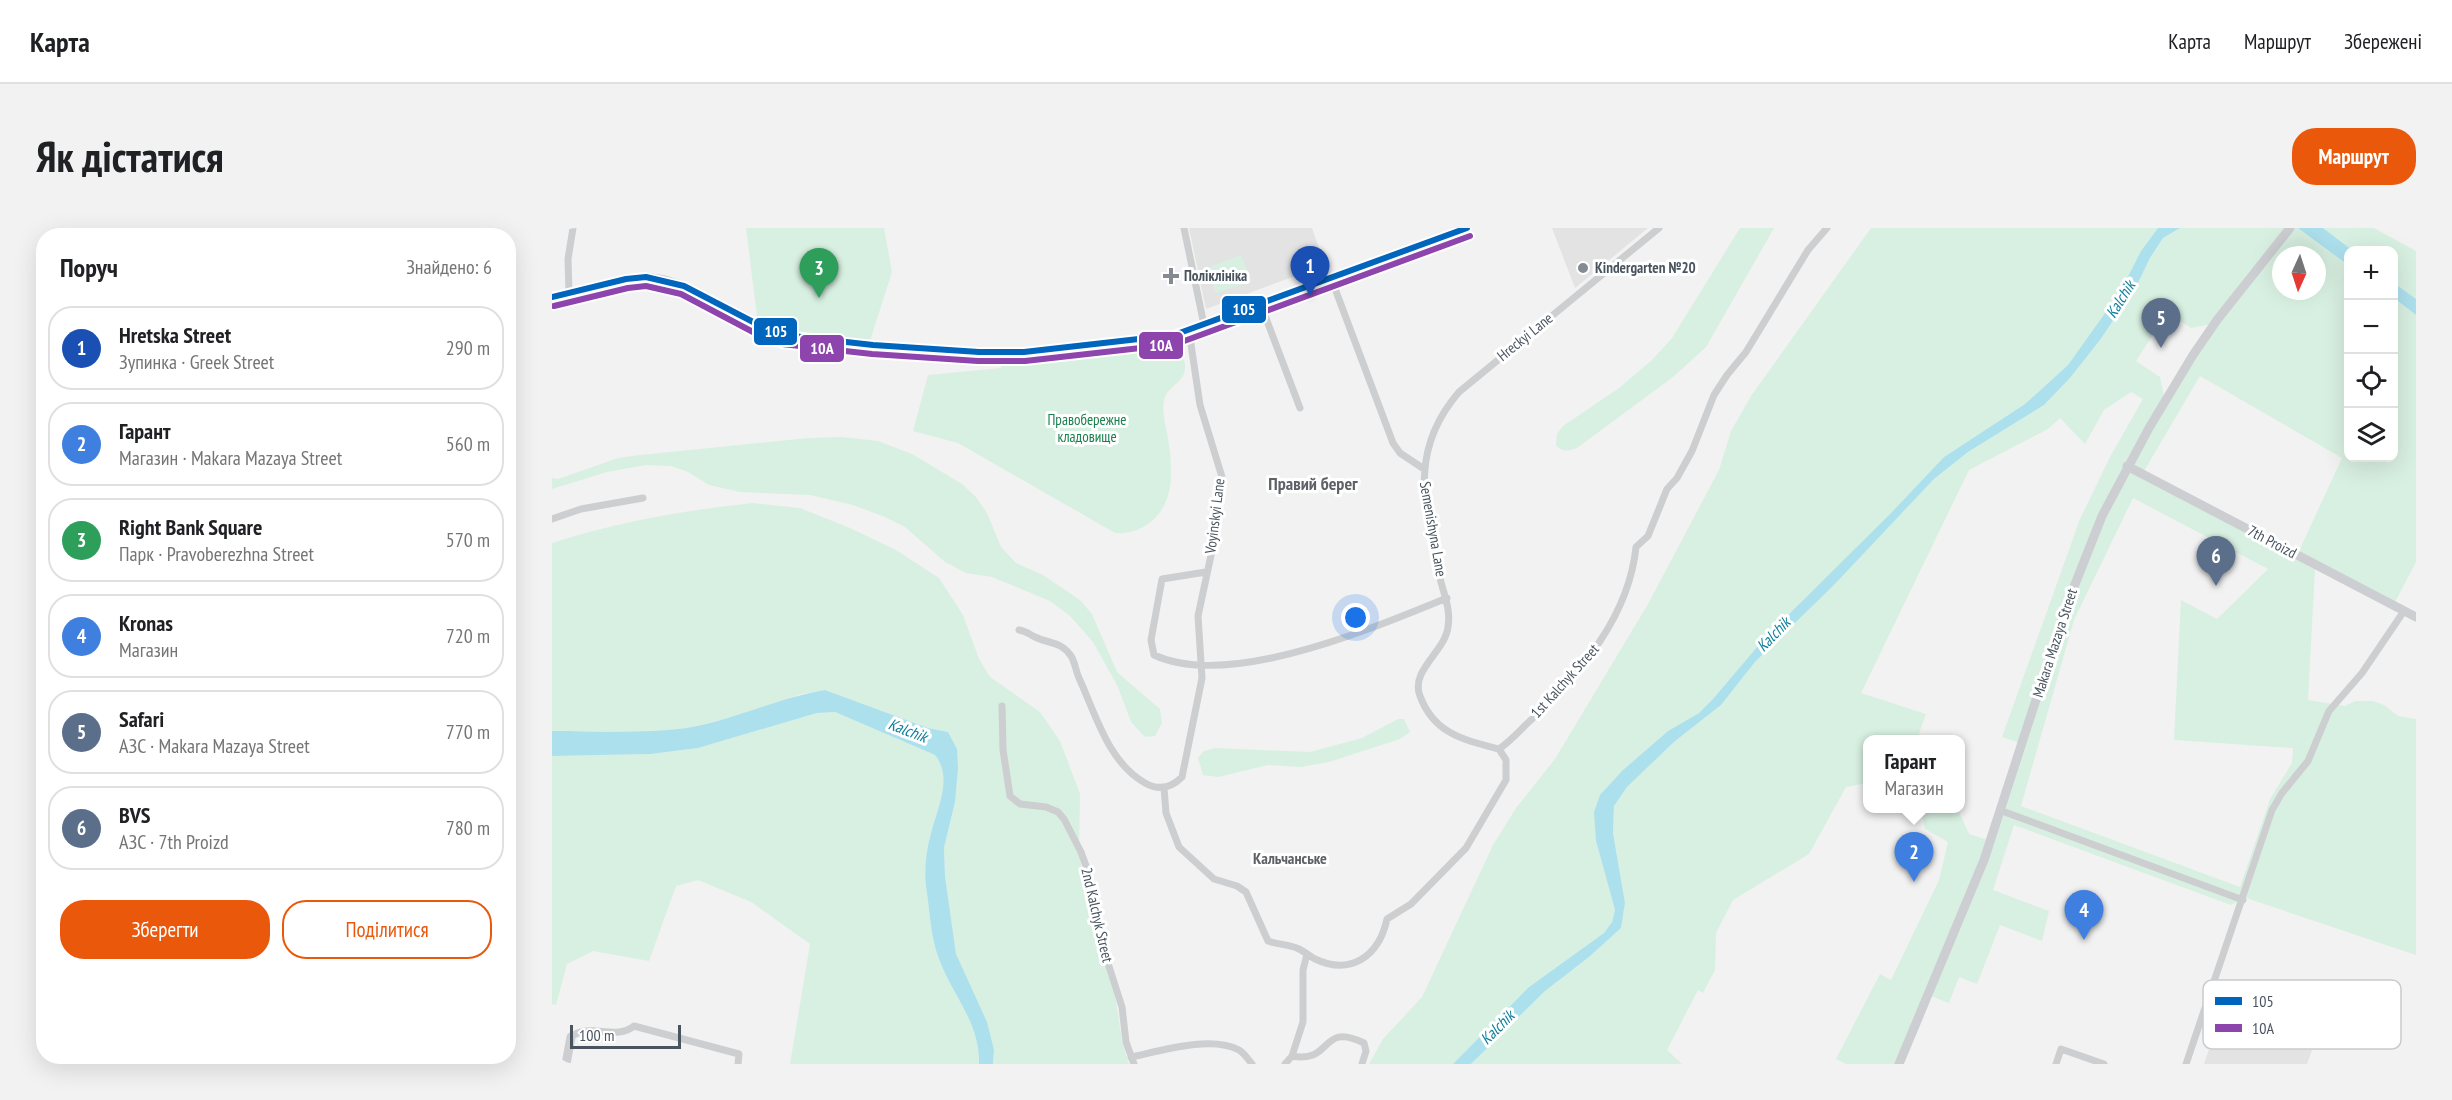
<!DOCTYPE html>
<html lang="uk">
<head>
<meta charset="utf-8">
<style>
  :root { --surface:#fff; --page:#f2f2f2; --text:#202124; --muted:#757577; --line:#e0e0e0; --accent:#ea580c }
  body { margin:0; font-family:"PT Sans Narrow",sans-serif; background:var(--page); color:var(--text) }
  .controls { position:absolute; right:18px; top:18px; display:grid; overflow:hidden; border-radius:12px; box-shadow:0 6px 24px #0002 }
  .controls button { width:54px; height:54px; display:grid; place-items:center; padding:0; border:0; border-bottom:2px solid var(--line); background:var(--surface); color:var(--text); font:30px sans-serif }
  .compass { position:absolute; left:1720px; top:18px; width:54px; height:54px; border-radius:50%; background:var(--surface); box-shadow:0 6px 24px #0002; rotate:183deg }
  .scale { position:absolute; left:18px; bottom:15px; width:111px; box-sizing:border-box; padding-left:6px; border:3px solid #49545f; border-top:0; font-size:16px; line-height:21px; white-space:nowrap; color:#49545f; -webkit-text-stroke:4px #fff; paint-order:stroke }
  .you { position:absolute; left:804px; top:390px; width:21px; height:21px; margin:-15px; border:4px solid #fff; border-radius:50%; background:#1a73e8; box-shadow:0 0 0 9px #1a73e833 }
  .badge { display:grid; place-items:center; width:39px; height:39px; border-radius:50%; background:var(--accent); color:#fff; font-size:20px; font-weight:700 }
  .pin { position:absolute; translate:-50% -50px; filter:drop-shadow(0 2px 3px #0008) }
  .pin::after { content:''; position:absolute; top:32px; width:21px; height:18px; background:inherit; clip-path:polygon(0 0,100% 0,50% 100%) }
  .popup { position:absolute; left:1311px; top:507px; width:102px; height:78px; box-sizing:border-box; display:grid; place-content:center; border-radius:12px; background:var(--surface); filter:drop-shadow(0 2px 4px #0005); font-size:20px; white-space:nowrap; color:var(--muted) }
  .popup b { font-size:22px; color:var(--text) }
  .popup::after { content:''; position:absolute; left:50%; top:100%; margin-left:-12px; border:12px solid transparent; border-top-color:var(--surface) }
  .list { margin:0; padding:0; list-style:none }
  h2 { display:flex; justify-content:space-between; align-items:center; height:78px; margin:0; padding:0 24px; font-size:26px }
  h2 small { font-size:20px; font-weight:400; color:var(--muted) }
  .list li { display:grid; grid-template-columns:39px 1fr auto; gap:18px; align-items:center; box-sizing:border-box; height:84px; margin:0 12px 12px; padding:0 12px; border:2px solid var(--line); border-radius:24px }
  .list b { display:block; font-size:22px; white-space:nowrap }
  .list p { margin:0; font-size:20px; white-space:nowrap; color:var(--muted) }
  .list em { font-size:20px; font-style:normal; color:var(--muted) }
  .actions { display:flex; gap:12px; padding:18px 24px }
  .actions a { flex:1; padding:14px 0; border:2px solid var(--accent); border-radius:24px; text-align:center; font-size:21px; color:var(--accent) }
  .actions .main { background:var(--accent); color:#fff }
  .icon { flex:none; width:33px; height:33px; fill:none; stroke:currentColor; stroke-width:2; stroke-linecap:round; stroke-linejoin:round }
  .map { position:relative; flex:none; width:1864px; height:836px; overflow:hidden; border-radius:24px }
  header { display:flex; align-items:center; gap:36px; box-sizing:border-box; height:84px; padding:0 30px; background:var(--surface); border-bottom:2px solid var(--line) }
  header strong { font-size:28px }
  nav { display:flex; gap:33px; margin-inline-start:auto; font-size:21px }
  .intro { display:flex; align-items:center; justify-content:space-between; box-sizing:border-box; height:144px; padding:0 36px }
  h1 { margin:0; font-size:42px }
  .button { padding:15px 27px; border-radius:24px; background:var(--accent); color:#fff; font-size:21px; font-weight:700 }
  main { display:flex; gap:36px; padding:0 36px }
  aside { flex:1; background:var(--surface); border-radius:24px; box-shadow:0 6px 24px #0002 }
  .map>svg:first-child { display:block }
  .education { fill:#e4e3e4 }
  .green { fill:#d8f0e1; fill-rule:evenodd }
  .water { fill:#ade0ed }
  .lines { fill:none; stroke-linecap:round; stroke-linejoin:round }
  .street { stroke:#ccced0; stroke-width:7 }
  .secondary { stroke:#ccced2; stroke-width:9 }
  .bus-1-casing { stroke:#fff; stroke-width:10 }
  .bus-2-casing { stroke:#fff; stroke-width:10 }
  .bus-1 { stroke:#0065bd; stroke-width:6 }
  .bus-2 { stroke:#8e44ad; stroke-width:6 }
  .poi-dot { fill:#848b92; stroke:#fff; stroke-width:2 }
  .labels { text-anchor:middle; stroke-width:6; stroke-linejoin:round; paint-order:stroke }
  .poi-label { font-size:15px; font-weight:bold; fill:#49545f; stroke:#fff; text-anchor:start }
  .street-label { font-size:15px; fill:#49545f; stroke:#fff }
  .park-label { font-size:15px; fill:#1a804d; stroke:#fff }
  .water-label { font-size:16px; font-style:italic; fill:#0f7f9c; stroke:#fff }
  .neighbourhood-label { font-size:16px; font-weight:bold; fill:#5e6166; stroke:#fff }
  .quarter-label { font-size:18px; font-weight:bold; fill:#5e6166; stroke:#fff }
  .key { fill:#fff; stroke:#c8cccf; stroke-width:1.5 }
  .key-label { font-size:16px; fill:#49545f }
  .line-badge { stroke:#fff; stroke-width:2 }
  .badge-label { font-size:16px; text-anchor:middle; font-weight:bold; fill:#fff }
</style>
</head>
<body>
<header>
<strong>Карта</strong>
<nav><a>Карта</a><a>Маршрут</a><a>Збережені</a></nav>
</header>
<div class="intro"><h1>Як дістатися</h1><a class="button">Маршрут</a></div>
<main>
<aside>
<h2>Поруч<small>Знайдено: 6</small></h2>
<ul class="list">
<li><span class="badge" style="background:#1a4fb4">1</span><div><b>Hretska Street</b><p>Зупинка · Greek Street</p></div><em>290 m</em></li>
<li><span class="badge" style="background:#3f7fe0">2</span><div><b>Гарант</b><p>Магазин · Makara Mazaya Street</p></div><em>560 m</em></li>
<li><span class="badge" style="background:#2e9e5b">3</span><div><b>Right Bank Square</b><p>Парк · Pravoberezhna Street</p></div><em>570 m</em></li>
<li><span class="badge" style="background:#3f7fe0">4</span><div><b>Kronas</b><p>Магазин</p></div><em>720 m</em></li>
<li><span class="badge" style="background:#5c6f8a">5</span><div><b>Safari</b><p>АЗС · Makara Mazaya Street</p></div><em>770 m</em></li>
<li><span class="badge" style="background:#5c6f8a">6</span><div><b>BVS</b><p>АЗС · 7th Proizd</p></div><em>780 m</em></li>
</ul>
<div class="actions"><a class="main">Зберегти</a><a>Поділитися</a></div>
</aside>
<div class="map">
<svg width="1864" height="836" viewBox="0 0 1864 836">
  <rect width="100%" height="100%" fill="#f2f2f2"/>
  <path class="education" d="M637,0H760L773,37L654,81Z
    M1000,0H1096L1023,60Z
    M1670,783L1763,814L1755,836H1652Z"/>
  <path class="green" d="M194,0H332L340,44L317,116L259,110L206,96Z
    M1188,0H1222L1154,119L1121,149L1025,220C1017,223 1011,224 1004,218L1005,206L1011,198L1067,160L1100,132L1120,110Z
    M1319,0H1606L1589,23L1568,64L1516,137L1473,176L1392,229L1337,287L1211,412L1160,472L1147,485L1116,503L1071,542L1044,613L1063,682L1060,694L1052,705L977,759L901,836H817L831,811L870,769L941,617L964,580L1003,531L1096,376L1167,242L1179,203L1199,168Z
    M1628,0H1735L1659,96L1639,100L1615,85L1584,133L1608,149L1612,168L1548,287L1468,515L1450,509L1528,291L1558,229L1591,171L1579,164L1552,182L1533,216L1508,190L1496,201L1417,242L1309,465L1374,486L1365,511L1316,512L1315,555L1294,559L1257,626L1181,672L1164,705L1163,742L1151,765L1146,762L1115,822L1130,836H919L993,763L1037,729L1069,700L1073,675L1061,605L1062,578L1075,559L1122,514L1169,477L1203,434L1282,357L1382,251L1416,224L1492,177L1518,150L1548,112L1584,59L1598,30L1611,10Z
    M1741,0H1746L1796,37V230H1842V70L1864,87V334L1843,374L1747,323L1790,230L1648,148L1592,243L1579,236L1667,93ZM1729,27H1765V63H1729Z
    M1771,0H1822L1864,23V71L1842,55V22H1800Z
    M689,27L699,53L664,65L655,40Z
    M596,118H622C629,124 631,127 633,136C635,156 615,156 612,173C610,184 613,195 615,205C620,233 625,271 601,292C589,302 579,306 563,305L406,215L361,203L376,147L449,140L451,131Z
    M290,209L326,213L360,226L410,256L424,269L435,285L449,319L464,335L491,347L528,372L540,386L565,444L608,481L610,495L603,508L593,509L579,494L566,459L541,414L518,388L498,373L440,349L414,345L393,334L353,299L333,289L301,277L258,267L188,264L157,257L136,244L119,238L94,237L55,244L0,261V250L6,251L66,230L88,227L256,210Z
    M1575,242L1763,341L1756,472L1793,478L1803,473H1821L1832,477L1846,488L1864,491V727L1694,670L1679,677L1462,597L1441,662L1497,683L1490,713L1448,697L1425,756L1407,749L1397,775L1379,768L1533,334ZM1581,270L1716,341L1665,391L1629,372L1622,512L1741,520L1740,535L1718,571L1688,659L1469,578L1522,392Z
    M201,275L248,280L298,300L344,322L387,350L411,387L427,431L438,449L488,484L508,513L528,566L527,627L553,736L564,772L570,814L577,836H441L442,822L404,726L393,648L392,620L403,574L396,504L376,500L273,462L249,466L193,486L136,500L96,504L0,503V315C66,294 132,282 201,275Z
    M283,484L383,527C402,551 384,582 378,609C374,624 372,643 374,659C378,682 378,708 387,731C400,767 428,794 427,836H238L258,716L199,674L146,652L124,658L97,733L41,723L15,736L4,777L0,776V528L99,526L146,520L265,485Z
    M846,491H852L858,504L848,511L777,534L749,539L716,537L666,549L651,547L646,530L652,523L663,520L758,524L810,510Z
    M1367,581H1398L1407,584L1417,606L1436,612L1344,836H1294L1284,831L1328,746L1339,752L1387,652L1396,614L1373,601L1369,582Z"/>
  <path class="water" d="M1606,0H1628L1611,10L1598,30L1584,59L1548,112L1518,150L1492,177L1416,224L1382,251L1282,357L1203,434L1169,477L1122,514L1075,559L1062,578L1061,605L1073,675L1069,700L1037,729L993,763L919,836H901L977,759L1052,705L1060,694L1063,682L1044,613L1042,584L1048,567L1071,542L1116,503L1147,485L1160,472L1211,412L1337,287L1392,229L1473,176L1516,137L1568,64L1589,23Z
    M1746,0H1771L1800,22H1796V37Z
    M1842,55L1864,71V87L1842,70Z
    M273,462L376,500L396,504L405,521L406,540L403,574L392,620L393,648L404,726L435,794L442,822L441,836H427C428,794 400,767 387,731C378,708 378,682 374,659C372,643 374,624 378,609C384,582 402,551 383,527L283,484L265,485L146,520L99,526L0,528V503C45,503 90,506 135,500C183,492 225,470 273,462Z"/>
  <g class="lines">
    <path class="street" d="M632,0L652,97
      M779,50L841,215L848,225L872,241
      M17,65L16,31L21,0
      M709,77L748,180
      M0,291L29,281L91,270
      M654,344L610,351L599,412L602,427C677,462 821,400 895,370
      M467,402C474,403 477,406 483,409C497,416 509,413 519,428C523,434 524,444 527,450C544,487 556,534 593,555C607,563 619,560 630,549L650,450L646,388L661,318L670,249L648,177L637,103
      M450,478L451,522L458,568L468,576L494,579L506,584L512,591L529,624L534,638L554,729L570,779L574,814L582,836
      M947,521C912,512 882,506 868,468C858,442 893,424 896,399C899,382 892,367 888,350C873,280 855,224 907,164L1107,0
      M947,521C960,512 970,500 981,490C1030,443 1077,388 1084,319L1096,308L1115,261L1125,250L1140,223L1162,167L1175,147L1194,124L1256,22L1275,0
      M612,560L614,585L627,619L662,651L685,658L694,664L716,713C726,717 737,716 747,721C753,724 758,728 763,731C799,748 827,728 835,691L859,676L914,620L954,552V532L947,521
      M1450,583L1691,672
      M19,809C37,794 64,813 82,798L187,826L186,836
      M740,828C782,836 767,793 812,815L814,823L810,836
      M579,829C608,823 659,807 687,822C692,825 696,831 700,836
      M733,836L740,828L751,794V742L755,726
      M1504,836L1509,821L1552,836
      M1634,836L1720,582L1730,565L1756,533L1777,483L1810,445L1852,383"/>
    <path class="secondary" d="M0,69L74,51L94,49L113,52L132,58L205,96L232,107L321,117L427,124H472L622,107L915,0
      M1575,238L1864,389
      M14,836L19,809
      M1347,836L1432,632L1514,379L1550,288L1597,200L1641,127L1665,92L1738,0"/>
    <g class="bus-1-casing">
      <path id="bus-1" d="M0,69L74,51L94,49L132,58L205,96L232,107L321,117L427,124H472L622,107L915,0"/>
    </g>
    <g class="bus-2-casing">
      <path id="bus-2" d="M2,78L76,60L94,58L129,66L201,104L230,116L320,126L426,133H473L624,116L918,8"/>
    </g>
    <use href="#bus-1" class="bus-1"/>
    <use href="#bus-2" class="bus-2"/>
  </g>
  <g class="poi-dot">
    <circle cx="1031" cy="40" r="6"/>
    <path d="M616 39h6v6h6v6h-6v6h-6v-6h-6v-6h6z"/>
  </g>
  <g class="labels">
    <g class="poi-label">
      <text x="1043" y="45">Kindergarten №20</text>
      <text x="632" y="53">Поліклініка</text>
    </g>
    <g class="street-label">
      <text transform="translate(973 109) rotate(-39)" y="5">Hreckyi Lane</text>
      <text transform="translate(663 288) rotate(-83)" y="5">Voyinskyi Lane</text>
      <text transform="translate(881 301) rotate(80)" y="5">Semenishyna Lane</text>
      <text transform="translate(1720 314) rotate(28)" y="5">7th Proizd</text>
      <text transform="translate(1503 415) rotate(-72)" y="5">Makara Mazaya Street</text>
      <text transform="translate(1013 453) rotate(-48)" y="5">1st Kalchyk Street</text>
      <text transform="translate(545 687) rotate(77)" y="5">2nd Kalchyk Street</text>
    </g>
    <g class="park-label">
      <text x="535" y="197">Правобережне<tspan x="535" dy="17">кладовище</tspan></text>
    </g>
    <g class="water-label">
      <text transform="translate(1568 71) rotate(-58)" y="6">Kalchik</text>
      <text transform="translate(1221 406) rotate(-46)" y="6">Kalchik</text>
      <text transform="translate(356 502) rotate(21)" y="6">Kalchik</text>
      <text transform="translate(945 799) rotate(-45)" y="6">Kalchik</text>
    </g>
    <g class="neighbourhood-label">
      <text x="738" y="636">Кальчанське</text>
    </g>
    <g class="quarter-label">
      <text x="761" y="262">Правий берег</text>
    </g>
  </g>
  <rect x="1651" y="752" width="198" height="69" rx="9" class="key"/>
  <rect x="1663" y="769" width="27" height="8" fill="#0065bd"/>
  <rect x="1663" y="796" width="27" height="8" fill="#8e44ad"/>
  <g class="key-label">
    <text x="1700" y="779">105</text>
    <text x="1700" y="806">10А</text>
  </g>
  <g class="line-badge">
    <rect x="669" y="67" width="46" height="29" rx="6" fill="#0065bd"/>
    <rect x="201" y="89" width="45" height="29" rx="6" fill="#0065bd"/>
    <rect x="586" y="103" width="46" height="29" rx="6" fill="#8e44ad"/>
    <rect x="247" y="106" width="46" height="29" rx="6" fill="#8e44ad"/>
  </g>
  <g class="badge-label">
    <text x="692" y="87">105</text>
    <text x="224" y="109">105</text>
    <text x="609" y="123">10А</text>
    <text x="270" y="126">10А</text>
  </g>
</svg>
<div class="controls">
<button>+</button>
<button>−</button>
<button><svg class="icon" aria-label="locate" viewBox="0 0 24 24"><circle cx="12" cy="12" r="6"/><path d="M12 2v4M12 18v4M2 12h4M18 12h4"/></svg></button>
<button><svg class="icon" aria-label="layers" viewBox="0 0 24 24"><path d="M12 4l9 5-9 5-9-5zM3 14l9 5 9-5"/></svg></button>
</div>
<svg class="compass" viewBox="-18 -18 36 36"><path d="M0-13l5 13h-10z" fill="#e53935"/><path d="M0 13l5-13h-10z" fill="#757577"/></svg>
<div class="scale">100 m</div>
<div class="you"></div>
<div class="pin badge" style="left:758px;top:68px;background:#1a4fb4">1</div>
<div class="pin badge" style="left:1362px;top:654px;background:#3f7fe0">2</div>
<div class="popup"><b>Гарант</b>Магазин</div>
<div class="pin badge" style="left:267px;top:70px;background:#2e9e5b">3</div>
<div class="pin badge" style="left:1532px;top:712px;background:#3f7fe0">4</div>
<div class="pin badge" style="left:1609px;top:120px;background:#5c6f8a">5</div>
<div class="pin badge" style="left:1664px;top:358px;background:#5c6f8a">6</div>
</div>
</main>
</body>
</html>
